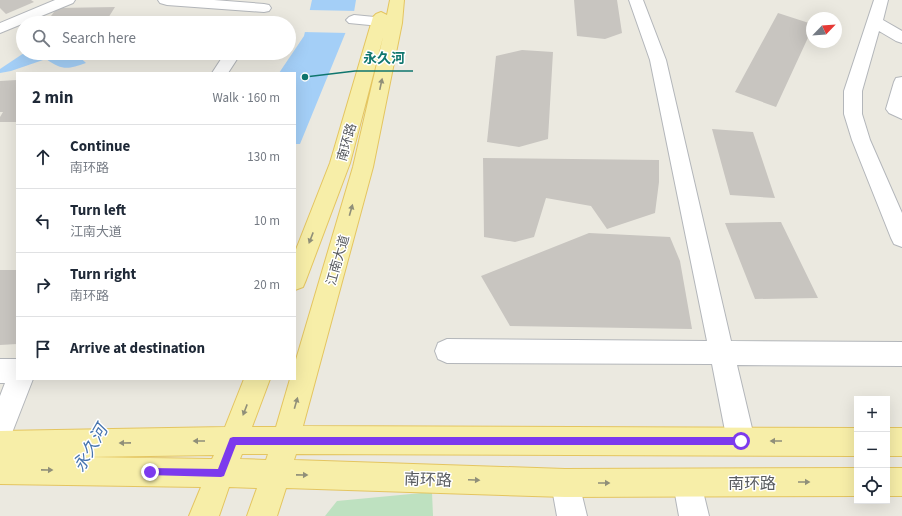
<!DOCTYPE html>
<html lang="en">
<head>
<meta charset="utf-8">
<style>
  :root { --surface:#fff; --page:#f6f6f7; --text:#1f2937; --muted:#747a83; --line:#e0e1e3 }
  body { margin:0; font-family:"Source Sans 3","Noto Sans SC",sans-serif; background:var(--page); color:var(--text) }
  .controls { position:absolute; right:12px; bottom:12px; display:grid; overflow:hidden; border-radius:0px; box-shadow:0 4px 16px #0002 }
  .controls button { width:36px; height:36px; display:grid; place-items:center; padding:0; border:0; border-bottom:1px solid var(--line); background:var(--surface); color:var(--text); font:20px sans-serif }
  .compass { position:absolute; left:806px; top:12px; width:36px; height:36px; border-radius:50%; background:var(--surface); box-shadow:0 4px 16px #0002; rotate:65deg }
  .stop { position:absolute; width:12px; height:12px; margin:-9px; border:3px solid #7c3aed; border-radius:50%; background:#fff }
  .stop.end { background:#7c3aed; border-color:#fff; box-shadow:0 1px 4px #0008 }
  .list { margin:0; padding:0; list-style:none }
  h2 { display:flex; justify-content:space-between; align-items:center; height:52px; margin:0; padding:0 16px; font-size:17px }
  h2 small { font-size:13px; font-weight:400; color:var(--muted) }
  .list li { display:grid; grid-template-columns:26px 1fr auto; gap:12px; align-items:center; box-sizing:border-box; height:64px; padding:0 16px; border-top:1px solid var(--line) }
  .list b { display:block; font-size:15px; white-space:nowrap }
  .list p { margin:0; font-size:13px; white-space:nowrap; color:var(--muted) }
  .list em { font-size:13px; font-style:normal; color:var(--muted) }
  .icon { flex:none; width:22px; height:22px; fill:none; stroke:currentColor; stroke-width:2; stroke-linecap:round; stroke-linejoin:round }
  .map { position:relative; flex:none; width:902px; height:516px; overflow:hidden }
  .search { position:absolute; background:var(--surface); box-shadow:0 4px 16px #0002; left:16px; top:16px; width:280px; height:44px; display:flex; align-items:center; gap:10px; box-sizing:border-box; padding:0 14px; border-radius:22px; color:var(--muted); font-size:15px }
  .panel { position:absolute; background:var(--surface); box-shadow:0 4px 16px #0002; left:16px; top:72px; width:280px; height:308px; border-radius:0px }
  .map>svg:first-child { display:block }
  .green { fill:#bee1c0 }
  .water { fill:#a4cff7 }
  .pier { fill:#ebe9e0 }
  .building { fill:#c8c5c0 }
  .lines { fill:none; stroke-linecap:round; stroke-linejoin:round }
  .minor-casing { stroke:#b3b6ba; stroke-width:2 }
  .major-casing { stroke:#e4c560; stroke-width:2 }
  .minor { fill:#fff; fill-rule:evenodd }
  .major { fill:#f7eea8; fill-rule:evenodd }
  .oneway { fill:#908f79 }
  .route { fill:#7c3aed }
  .labels { text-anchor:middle; stroke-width:3; stroke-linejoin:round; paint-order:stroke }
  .street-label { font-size:13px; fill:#595c60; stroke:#fff }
  .near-street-label { font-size:16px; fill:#595c60; stroke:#fff }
  .near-water-label { font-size:17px; font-style:italic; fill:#4775af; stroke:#fff }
  .leader { fill:none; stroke:#0f766e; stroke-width:1.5 }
  .callout-dot { fill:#0f766e; stroke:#fff; stroke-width:1.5 }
  .callout-label { font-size:14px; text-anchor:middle; font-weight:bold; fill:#0f766e; stroke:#fff; stroke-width:3; stroke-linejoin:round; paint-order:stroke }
</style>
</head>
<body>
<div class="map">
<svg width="902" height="516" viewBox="0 0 902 516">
  <rect width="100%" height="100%" fill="#ebe9e0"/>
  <path class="green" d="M432,492L433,516H325L337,501Z"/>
  <path class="water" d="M312,0H356L354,12L300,144H295V73H279L304,36Z
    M24,53C44,53 72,47 86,63C68,69 63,71 46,59L11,71L0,73V69Z"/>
  <path class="pier" d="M308,10L357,11L348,33L303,32Z
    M168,394L95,516H3L81,395Z"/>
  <path class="building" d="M0,0H31L34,2L6,14L0,8Z
    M574,0H617L622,33L605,39L577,36Z
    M115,7L105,23H46L48,20L63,19L65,16H51L57,8Z
    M778,13L812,24V29L776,107L735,92Z
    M233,19L232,23H174L175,20Z
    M522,50L553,52L548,139L519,147L487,142L496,56Z
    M17,80V122H0V117L3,112H0V81Z
    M712,129L753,132L775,198L730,195Z
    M483,158L659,160V182L655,213L607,229L591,206L546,198L534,237L515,242L484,237Z
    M781,222L818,298L755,299L725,223Z
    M589,233L670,237L680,261L692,329L510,326L481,276Z
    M0,270H17V344L0,345Z"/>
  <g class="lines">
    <g class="minor-casing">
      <path id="minor" d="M55,0H75L73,3L0,33V23Z
        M158,0H214L264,4L269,5L271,8L269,11L264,12L167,5L160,3Z
        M629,0H643L666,60L731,341L902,342V366L737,365L755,441L751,451L741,455L731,451L727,441L712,364L447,363L438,359L435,351L438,343L447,339L707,341L650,60Z
        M874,0H888L883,20L902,31V43L896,41L879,31L862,91V114L870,140L902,213V247L894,244L891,238L852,140L844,114V91Z
        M354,15L385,18L388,21L385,24L380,26L349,23L346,20L349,17Z
        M225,53H241L228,73H212Z
        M902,77V119L889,113L886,109L894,82L896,78Z
        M0,359H17V379H33L10,438L0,441V396L5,383H0Z
        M565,469L575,473L579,483L587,516H557L551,483L555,473Z
        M687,469L697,473L701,483L709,516H679L673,483L677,473Z"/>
    </g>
    <g class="major-casing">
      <path id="major" d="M390,0H404L402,23L373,167L303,426L857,428V456L296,454L294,460L565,469L857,468V496L565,497L286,488L277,516H247L257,488L229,487L219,516H189L201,487L0,484V431L225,427L244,379H270L252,427H276L290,379H295V363L353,167L383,37L350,163L306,280L303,287L295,290V252L330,163L373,17L376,14L381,12L387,15ZM242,454H268L266,460L240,459ZM214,455L212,459L86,457Z
        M887,428H902V456H887Z
        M887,468H902V496H887Z"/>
    </g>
    <use href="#minor" class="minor"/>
    <use href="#major" class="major"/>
  </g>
  <defs><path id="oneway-solid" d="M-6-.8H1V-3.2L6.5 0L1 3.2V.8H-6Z"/></defs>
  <g class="oneway">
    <use href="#oneway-solid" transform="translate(381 84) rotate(-78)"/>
    <use href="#oneway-solid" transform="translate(351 210) rotate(-74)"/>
    <use href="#oneway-solid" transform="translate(311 238) rotate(111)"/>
    <use href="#oneway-solid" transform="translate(296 403) rotate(-74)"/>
    <use href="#oneway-solid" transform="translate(245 410) rotate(111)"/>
    <use href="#oneway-solid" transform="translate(199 441) rotate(180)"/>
    <use href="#oneway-solid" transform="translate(776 441) rotate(-180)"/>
    <use href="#oneway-solid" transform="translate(125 443) rotate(179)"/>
    <use href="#oneway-solid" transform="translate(47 470) rotate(1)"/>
    <use href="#oneway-solid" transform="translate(302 475) rotate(1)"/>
    <use href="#oneway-solid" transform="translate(474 480) rotate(2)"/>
    <use href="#oneway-solid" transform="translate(804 482)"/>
    <use href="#oneway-solid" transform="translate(604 483)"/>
  </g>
  <path class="route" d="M233,437H741L745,441L741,445H236L224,476L221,477L147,475L146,472L147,469L150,468L218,469L230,438Z"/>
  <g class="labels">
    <g class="street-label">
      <text transform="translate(346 142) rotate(-74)" y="5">南环路</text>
      <text transform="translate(337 260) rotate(-74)" y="5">江南大道</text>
    </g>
    <g class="near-street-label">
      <text transform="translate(428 479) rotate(2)" y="6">南环路</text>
      <text x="752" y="489">南环路</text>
    </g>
    <g class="near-water-label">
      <text transform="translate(90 448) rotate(-60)" y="6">永久河</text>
    </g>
  </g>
  <path class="leader" d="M305 77L355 71H413"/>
  <circle class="callout-dot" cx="305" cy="77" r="4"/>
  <g class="callout-label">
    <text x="384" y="63">永久河</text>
  </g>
</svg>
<div class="controls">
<button>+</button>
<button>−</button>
<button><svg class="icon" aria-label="locate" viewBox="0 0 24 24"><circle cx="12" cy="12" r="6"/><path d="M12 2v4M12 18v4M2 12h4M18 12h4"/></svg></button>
</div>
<svg class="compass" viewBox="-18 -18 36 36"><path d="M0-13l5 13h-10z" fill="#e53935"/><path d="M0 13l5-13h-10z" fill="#747a83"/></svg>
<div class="stop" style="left:741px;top:441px"></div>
<div class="stop end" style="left:150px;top:472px"></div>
<div class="search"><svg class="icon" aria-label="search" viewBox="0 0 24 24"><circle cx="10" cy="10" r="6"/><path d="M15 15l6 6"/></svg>Search here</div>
<section class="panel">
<h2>2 min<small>Walk · 160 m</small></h2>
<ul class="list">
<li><svg class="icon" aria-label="ahead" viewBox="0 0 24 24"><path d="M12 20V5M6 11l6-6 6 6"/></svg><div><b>Continue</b><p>南环路</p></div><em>130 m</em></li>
<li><svg class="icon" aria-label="left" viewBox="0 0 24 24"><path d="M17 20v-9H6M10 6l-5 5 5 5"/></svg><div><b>Turn left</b><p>江南大道</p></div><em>10 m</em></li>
<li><svg class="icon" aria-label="right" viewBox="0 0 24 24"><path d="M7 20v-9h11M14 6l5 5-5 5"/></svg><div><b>Turn right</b><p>南环路</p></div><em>20 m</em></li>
<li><svg class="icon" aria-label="arrive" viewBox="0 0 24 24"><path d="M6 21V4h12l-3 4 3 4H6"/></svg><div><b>Arrive at destination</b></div></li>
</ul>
</section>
</div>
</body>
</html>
